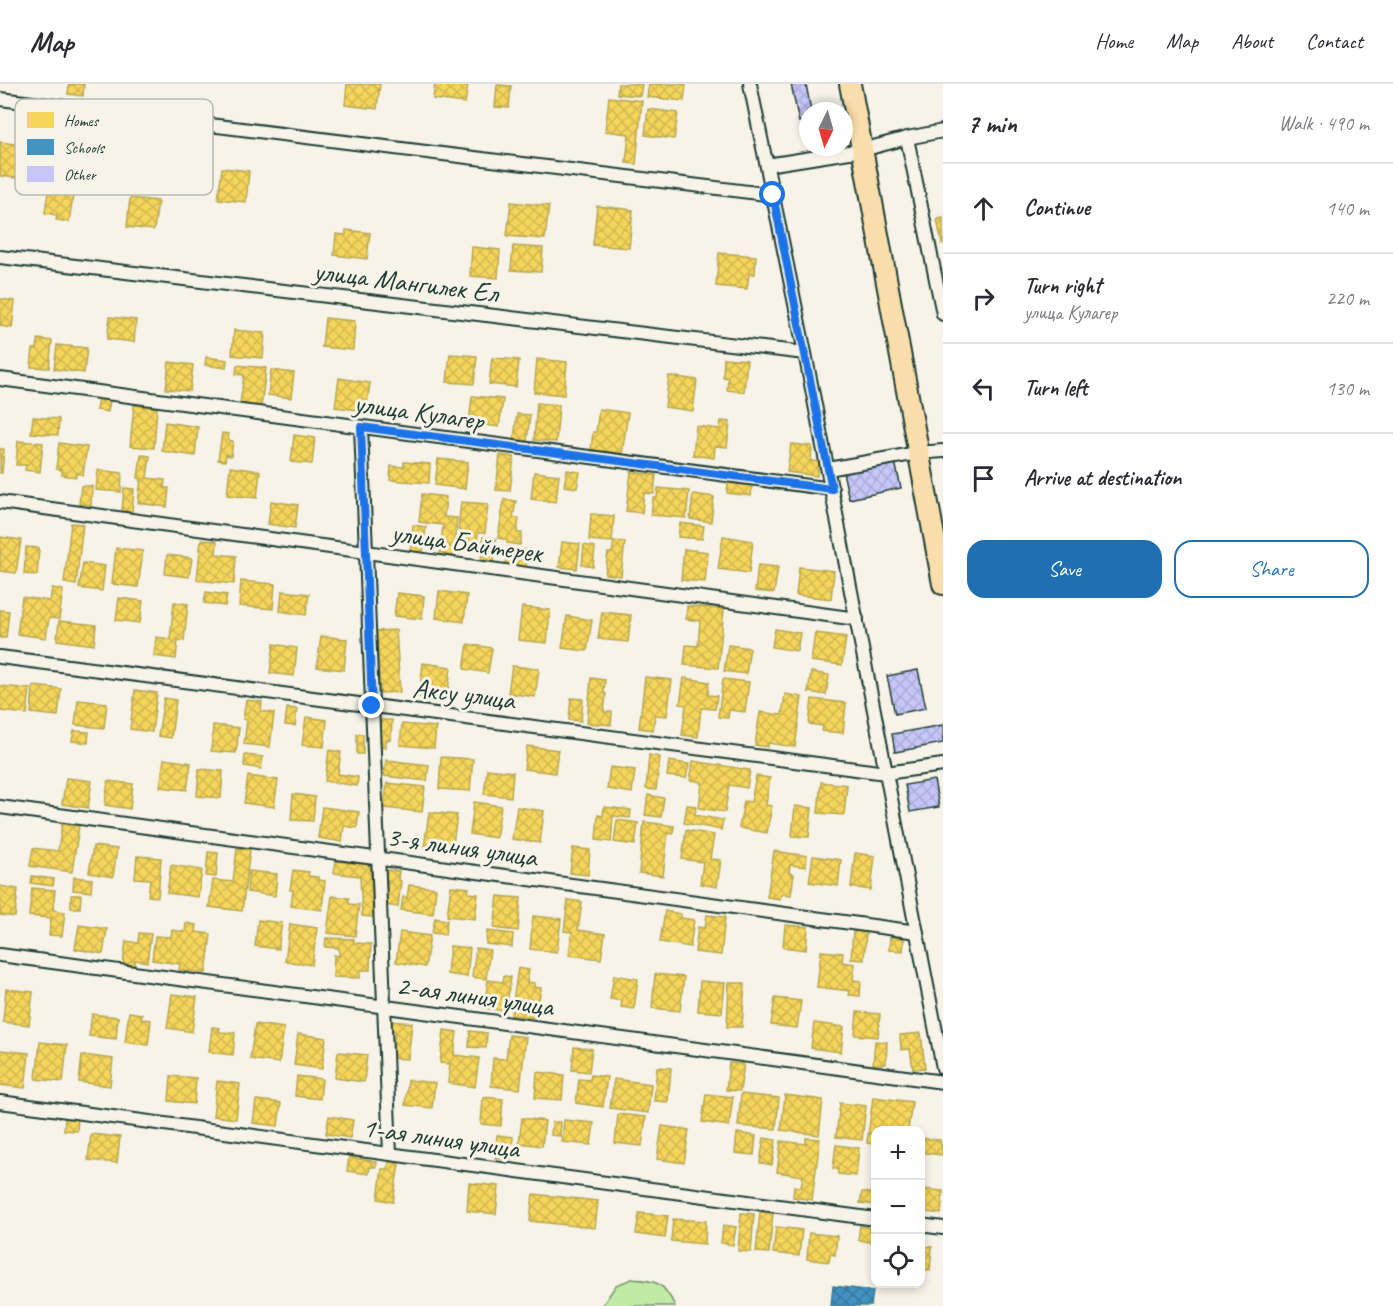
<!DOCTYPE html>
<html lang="en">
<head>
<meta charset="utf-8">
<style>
  :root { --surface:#fff; --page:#f2f2f3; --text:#2b2b33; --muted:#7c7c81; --line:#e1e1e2; --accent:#1f6fb2 }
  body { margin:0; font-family:Caveat,sans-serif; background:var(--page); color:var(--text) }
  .controls { position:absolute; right:18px; bottom:18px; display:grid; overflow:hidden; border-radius:12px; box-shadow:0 3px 9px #0003 }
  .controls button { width:54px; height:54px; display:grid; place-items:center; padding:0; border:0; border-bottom:2px solid var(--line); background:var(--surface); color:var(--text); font:30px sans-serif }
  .compass { position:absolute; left:799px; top:18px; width:54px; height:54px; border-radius:50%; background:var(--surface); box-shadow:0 3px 9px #0003; rotate:185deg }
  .stop { position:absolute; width:18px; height:18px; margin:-14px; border:4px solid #1a73e8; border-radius:50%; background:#fff }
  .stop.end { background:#1a73e8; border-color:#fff; box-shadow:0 2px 6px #0008 }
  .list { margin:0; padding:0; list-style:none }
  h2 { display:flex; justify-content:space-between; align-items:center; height:78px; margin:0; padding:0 24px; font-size:26px }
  h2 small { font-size:20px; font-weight:400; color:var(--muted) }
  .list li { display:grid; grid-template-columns:39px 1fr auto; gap:18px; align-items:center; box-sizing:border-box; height:90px; padding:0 24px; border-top:2px solid var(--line) }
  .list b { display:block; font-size:22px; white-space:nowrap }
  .list p { margin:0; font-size:20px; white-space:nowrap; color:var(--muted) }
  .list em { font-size:20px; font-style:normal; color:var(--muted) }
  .actions { display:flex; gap:12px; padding:18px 24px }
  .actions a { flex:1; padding:14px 0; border:2px solid var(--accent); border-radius:18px; text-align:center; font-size:21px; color:var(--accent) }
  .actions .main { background:var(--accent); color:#fff }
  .icon { flex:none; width:33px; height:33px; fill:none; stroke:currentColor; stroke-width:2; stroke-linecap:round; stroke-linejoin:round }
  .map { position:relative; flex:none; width:943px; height:1222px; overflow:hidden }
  header { display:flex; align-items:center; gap:36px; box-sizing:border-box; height:84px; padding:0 30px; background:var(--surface); border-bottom:2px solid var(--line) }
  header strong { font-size:28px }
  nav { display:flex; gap:33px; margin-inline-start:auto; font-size:21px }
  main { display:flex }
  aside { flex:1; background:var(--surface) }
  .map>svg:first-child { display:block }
  .green { fill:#c2eaa5; stroke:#70946c; stroke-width:1.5 }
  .homes { fill:url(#homes-cross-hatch); stroke:#b6a750; stroke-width:1.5 }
  .schools { fill:url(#schools-cross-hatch); stroke:#387998; stroke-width:1.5 }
  .building { fill:url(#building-cross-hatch); stroke:#1f3d34; stroke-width:1.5 }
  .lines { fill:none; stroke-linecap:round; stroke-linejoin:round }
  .minor-casing { stroke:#1f3d34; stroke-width:16 }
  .primary-casing { stroke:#1f3d34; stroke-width:24 }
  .minor { stroke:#f7f3e8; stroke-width:12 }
  .primary { stroke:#f9deab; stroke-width:20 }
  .route { stroke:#1a73e8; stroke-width:8 }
  .labels { text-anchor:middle; stroke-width:6; stroke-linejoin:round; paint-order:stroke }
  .street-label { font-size:28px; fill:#1f3d34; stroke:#f7f3e8 }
  .key { fill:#f7f3e8; stroke:#b6bcb2; stroke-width:1.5 }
  .key-label { font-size:16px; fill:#1f3d34 }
</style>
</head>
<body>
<header>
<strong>Map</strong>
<nav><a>Home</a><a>Map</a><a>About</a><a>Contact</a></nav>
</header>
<main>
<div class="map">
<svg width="943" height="1222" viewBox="0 0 943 1222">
  <defs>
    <pattern id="homes-cross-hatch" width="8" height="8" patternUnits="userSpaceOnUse" patternTransform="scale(1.5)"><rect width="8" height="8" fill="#f6d55c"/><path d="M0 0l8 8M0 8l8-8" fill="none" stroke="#d2b851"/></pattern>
    <pattern id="schools-cross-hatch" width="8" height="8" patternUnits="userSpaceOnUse" patternTransform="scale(1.5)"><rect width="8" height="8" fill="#4393c3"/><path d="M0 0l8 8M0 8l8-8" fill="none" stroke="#37799f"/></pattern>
    <pattern id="building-cross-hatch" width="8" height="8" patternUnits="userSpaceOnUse" patternTransform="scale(1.5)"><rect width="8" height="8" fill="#c6c6f9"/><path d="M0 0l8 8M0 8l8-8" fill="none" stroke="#aaabd6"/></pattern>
  </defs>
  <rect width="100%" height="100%" fill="#f7f3e8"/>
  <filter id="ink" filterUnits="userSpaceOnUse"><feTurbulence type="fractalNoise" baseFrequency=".0167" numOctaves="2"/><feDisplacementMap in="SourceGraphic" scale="12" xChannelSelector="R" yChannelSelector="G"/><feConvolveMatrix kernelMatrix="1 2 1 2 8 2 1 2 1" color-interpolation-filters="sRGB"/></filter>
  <g filter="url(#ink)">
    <path class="green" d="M632,1195C658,1197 663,1198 675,1222H602L616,1201Z"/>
    <path class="homes" d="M69,0H84L83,12L68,10Z
      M347,0H380L377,25L345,21Z
      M435,0H468L465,19L433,15Z
      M618,0H642L640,12L617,10Z
      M649,0H686L684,17L647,13Z
      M497,1L511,2L509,24L495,23Z
      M609,13L642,17L636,80L626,79L629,50L605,47Z
      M648,25L678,29L674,55L645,51Z
      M0,58L37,63L32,96L0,92Z
      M222,84L249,87L246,118L218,115Z
      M49,101L74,105L69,138L56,136L57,131L45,129Z
      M130,114L158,117L154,146L127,143Z
      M511,118L549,122L545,155L507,152Z
      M597,122L633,126L629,164L593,161Z
      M943,134V160H942L937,135Z
      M346,146L370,149L367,175L334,171L336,150L346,151Z
      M513,162L543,164L541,188L511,186Z
      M472,163L500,166L498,194L470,192Z
      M719,169L756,172L755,190H749L747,205L716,202Z
      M0,215L15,217L12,244L0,242Z
      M110,233L136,236L134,258L107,255Z
      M325,234L355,237L353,266L322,263Z
      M234,246L265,249L263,274L232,271Z
      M38,255L52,257L49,284L31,283L33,265H37Z
      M57,261L87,264L84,289L54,285Z
      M450,270L477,272L474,300L447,298Z
      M206,273L227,276L226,284L205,281Z
      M492,274L519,276L516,303L489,300Z
      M724,274L747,276L744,308L727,306L728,294L723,293Z
      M537,275L567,278L564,311L534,308Z
      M169,278L193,281L190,307L166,305Z
      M237,281L266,284L261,323L240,320L244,291L236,290Z
      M271,286L294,289L291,314L268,311Z
      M669,292L697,296L693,327L665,323Z
      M339,294L370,299L366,327L335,323Z
      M472,312L503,315L499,343L469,339Z
      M98,314L110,316L108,328L96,326Z
      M537,319L559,321L556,358L534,356Z
      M134,321L157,324L154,364L130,362Z
      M599,325L628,329L622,370L591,366L593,348H596Z
      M517,330L530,331L527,357L514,355Z
      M33,333L59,335L58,351L31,349Z
      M721,337L730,338L727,363L715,362L714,374L693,371L696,342L720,345Z
      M165,338L198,343L195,372L162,367Z
      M222,349L229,350L228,356L233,357L231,372L226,371L225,377L218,376Z
      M294,351L315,354L312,380L291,378Z
      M18,357L43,359L40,388L25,386L26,381H16Z
      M59,359L87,363L83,391L77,389L76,393L62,391V386L56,385Z
      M791,360L812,362L811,377L819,378L817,392L787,388Z
      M0,365H4L2,389H0Z
      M141,371L150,372L147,394L165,396L164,404H169L167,423L138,419L141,395L138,394Z
      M500,371L514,373L510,407L496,406Z
      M438,375L468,378L465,405L435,401Z
      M404,378L430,380L429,399L390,396L391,382L404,383Z
      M230,383L260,387L257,414L227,411Z
      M98,386L122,389L121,408L96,406Z
      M567,386L580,388L577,404L564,402Z
      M534,388L559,391L556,418L531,415Z
      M631,388L656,391L654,410L644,409L642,429L626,427Z
      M728,399L752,402L751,412L727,409Z
      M81,402H92L91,421L79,420Z
      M124,404L134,405L132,428L122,427Z
      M658,404L689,407L686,434L651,431L653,414H657Z
      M422,410L446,413L444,433L457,434L453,472L440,471L443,441L419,438Z
      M693,410L714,413L711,438L690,435Z
      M504,415L516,417L513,434H519L517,449H522L520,461L507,459V456L498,454Z
      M271,417L298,421L295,444L268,440Z
      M461,418L488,420L485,449H478L477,460L460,458L461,446H458Z
      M591,430L614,432L612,458L589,456Z
      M71,439L83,440L76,501L64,499Z
      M680,439L704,442L702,455L678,453Z
      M413,441L426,443L423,469L410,467Z
      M723,452L753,457L749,489L718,485Z
      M0,453L21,456L16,489L0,487Z
      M483,453L496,455L494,479L481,478Z
      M201,456L217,457L216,470L236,472L234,500L197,496Z
      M614,457L625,458L621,492L605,490L608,469H612Z
      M562,458L580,460L577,485L559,483Z
      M584,461L595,463L593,483L582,481Z
      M26,463L39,464L37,491L24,490Z
      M508,463L528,466L526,483L505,480Z
      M116,464L143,467L138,503L112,500Z
      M684,465L708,468L705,498L681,496Z
      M167,471L192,474L189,493L165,490Z
      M83,479L105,482L102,507L79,504Z
      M758,481L778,483L774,509L755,507Z
      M799,483L834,487L831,515L796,511Z
      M241,497L275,500L273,525L239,522Z
      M52,504L63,506L59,535L49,534L46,554L17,550L22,513L50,517Z
      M282,507L309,510L306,531L280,527Z
      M439,507L467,511L464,538L436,534Z
      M206,508L227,511L225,522L204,519Z
      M397,509L424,512L422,535L394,532Z
      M119,514L143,517L140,539L116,536Z
      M174,518L188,520L184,557L178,556L176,575L154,572L156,553L170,555Z
      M687,522L724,525L718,584L684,581L686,561L698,562L700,537L686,535Z
      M522,523L550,526L547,559L518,556Z
      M0,526L9,527L6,554H0Z
      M602,528L631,531L628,558L598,555Z
      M567,532L592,536L587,567L562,564Z
      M59,537L96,541L94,561L57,556Z
      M775,545L800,549L797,567L772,563Z
      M396,546L400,608L380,609L377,547Z
      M815,549L846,553L842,581L811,577Z
      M321,552L347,555L344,586L317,583Z
      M274,560L297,564L294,592L270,589Z
      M468,560L492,564L488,589L464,585Z
      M728,561L750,564L746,590L724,587Z
      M423,579L451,583L447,616L419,613Z
      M512,582L539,585L535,613L508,609Z
      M811,588L829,591L826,611L808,608Z
      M645,593L672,596L667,632L655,631L653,646L639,644Z
      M591,594L605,596L604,609L606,610L604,628H612L611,641L587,639Z
      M684,594L709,598L708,611L717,612L715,625L701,624L698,653L682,651L686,621L680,620Z
      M723,595L749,598L745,628L729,626L728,634L718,633Z
      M0,602L30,605L27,630L0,627Z
      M33,602L61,605L58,632L31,629Z
      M135,606L157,609L152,648L130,645Z
      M785,610L802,613L795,663L768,659V663L755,661L760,628L782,631Z
      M164,614L176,616L171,654L158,652Z
      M571,614L583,615L581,637L569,636Z
      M812,615L846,619L843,649L822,647L823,642L809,640Z
      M78,616L107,619L104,644L75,641Z
      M246,616L262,618L261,627L274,629L270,663L244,660L247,636L243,635Z
      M287,624L297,625L295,642L285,641Z
      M306,633L327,636L324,663L302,661Z
      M381,636H392L391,656H386V664L380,663Z
      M402,640L436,643L434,664L400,661Z
      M213,641L239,644L236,669L211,667Z
      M74,647L89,648L88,659L72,657Z
      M357,650H363V670H357Z
      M527,662L558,666L555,689L524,685Z
      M329,666L341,668L338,690L358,693L357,702L325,697Z
      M245,671L263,673L261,685L244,682Z
      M649,671L660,673L656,706L646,705Z
      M441,673L473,675L470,707L439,705Z
      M164,675L191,679L187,706L160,703Z
      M386,676L429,681L427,697L384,692Z
      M669,677L689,680L686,694L667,692Z
      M693,677L750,686L747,704L729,701L725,728L699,724L702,698L690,696Z
      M610,683L635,686L632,709L607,705Z
      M199,685L223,687L221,714L197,712Z
      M487,685L513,688L511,713L484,710Z
      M248,692L278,696L274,723L244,719Z
      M756,692L770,694L766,721L772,722L767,749L739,744L744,717L751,718Z
      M66,694L92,697L88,724L62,720Z
      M108,697L133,700L130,725L105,721Z
      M821,698L847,701L844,731L818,729Z
      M387,699L425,703L422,728L384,724Z
      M293,710L315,713L313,737L291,736Z
      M648,711L664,714L661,733L645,731Z
      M474,718L501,722L496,754L470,750Z
      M687,721L696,722L695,731L723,736L721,746L684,739Z
      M795,722L812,724L809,753L792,752Z
      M322,723L359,728L357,744L344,742L342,758L318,754Z
      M517,723L544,727L540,759L512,755Z
      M604,723L631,726L630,734L613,732L611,758L596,756L598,731L603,732Z
      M429,728L457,731L452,767L424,764Z
      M617,736L638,739L635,761L614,758Z
      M644,738L674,742L673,750L668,749L663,792L639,789Z
      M62,740L79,742L72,788L30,782L33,764L58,767Z
      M686,746L714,751L710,775L721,776L717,803L700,800L703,778L682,775Z
      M93,762L117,765L113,793L89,789Z
      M237,764L250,766L242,827L209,823L213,796L233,798Z
      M573,764L590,766L588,791L570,789Z
      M774,767L807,772L806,783L790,781L789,789L794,790L791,811L781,810L780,815L767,813Z
      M208,768L218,769L216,793L206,792Z
      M855,769L875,772L871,806L851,803Z
      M137,772L161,774L158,813L148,812L150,795L135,794Z
      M813,772L841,776L838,802L809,798Z
      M336,777L370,781L373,833L362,832L360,792L334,789Z
      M171,781L202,786L198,813L167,809Z
      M293,786L309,788L308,792L318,793V796L325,797L322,826L291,822L293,806H290Z
      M385,786L399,787L398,796L401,797L398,823L385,821L388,797H384Z
      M249,787L277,790L275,812L247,808Z
      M32,792L54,795L53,802L31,799Z
      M74,793L92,795L91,808L73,806Z
      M409,801L436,804L433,830L401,826L403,813L407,814Z
      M0,802L18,805L15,833L0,831Z
      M451,802L469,804L468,809L478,810L475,835L447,832Z
      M32,804L55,806L53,826L65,828L62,852L49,851L51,834L29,832Z
      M71,811H81L80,824H71Z
      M332,812L349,814V820L359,821L355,852L327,849Z
      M498,812L521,814L518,847L494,844Z
      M568,816L582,818L578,846L605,850L601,875L569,871L572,848L564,847Z
      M665,827L681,830V834L694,836L690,863L660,858Z
      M707,831L725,833L721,871L695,868L698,843L705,844Z
      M533,832L561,835L557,868L530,865Z
      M435,834L447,836L445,851L432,849Z
      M258,836L282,839L278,865L255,862Z
      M186,839L197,841L196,848L211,850L206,889L179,886L180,880L152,876L155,852L171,853L172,846L185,848Z
      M290,840L317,844L312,881L285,877Z
      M79,841L107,845L103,870L75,865Z
      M785,841L808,843L806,866L783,863Z
      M487,847L513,850L512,863L486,860Z
      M853,847L866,848L864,876L851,875Z
      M400,848L430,852L425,883L396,878Z
      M139,849L151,850L147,878L135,876V881L123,880L126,857L138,859Z
      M890,853L904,854L903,867L889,866Z
      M326,854L354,855V859L371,860L370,886H361L360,894L333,893L334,871L339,872V864L325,863Z
      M450,862L470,864L467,893L447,890Z
      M476,864L490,866L486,895L472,893Z
      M821,867L843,869L842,878L855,880L853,896L861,897L860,912L849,911L850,907L817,903Z
      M518,884L529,886L527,898L534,899V903L541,904L536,934L511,931Z
      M655,890L684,893L680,927L652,924Z
      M614,891L638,895L634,925L621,923L622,917L610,915Z
      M504,892L511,893L506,927L484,924L488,896L503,898Z
      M700,897L725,899L722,929L698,927Z
      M729,899H745L742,943H727Z
      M6,905L33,908L29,941L3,938Z
      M172,910L197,913L192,948L167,944Z
      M775,914L801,917L797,944L771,941Z
      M129,928L142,930L141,935L151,936L148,961L125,958Z
      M857,928L880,930L878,953L855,951Z
      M92,930L118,933L116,955L89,952Z
      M391,937L412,939L408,975L392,974L395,947L390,946Z
      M814,939L844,943L841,968L811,964Z
      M255,940L284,944L279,979L250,975Z
      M212,943L220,944L219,948L235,949L233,971L209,968Z
      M444,946L457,948L454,971L479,974L475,1003L448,999L450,980L440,979Z
      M470,947L487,949L486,964L469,963Z
      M921,949L925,984L913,985L910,965L901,966L900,951Z
      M298,950L326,954L322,985L294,981Z
      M509,951L526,953L520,1005L491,1002L493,974L506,975Z
      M875,957L887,958L886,980H873Z
      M40,958L67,961L63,998L36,995Z
      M574,963L592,965L589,988L572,986Z
      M0,966L29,969L25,1004L0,1001Z
      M338,968L367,971L364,998L335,994Z
      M82,971L113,975L110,1002L79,998Z
      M729,979L744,980L740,1007L726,1006Z
      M657,983L671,984L668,1018L654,1017Z
      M537,988L564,991L562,1016L535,1014Z
      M591,991L607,993L603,1023L576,1019L579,995L590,996Z
      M171,992L196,994L194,1020L169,1017Z
      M297,992L322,995L320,1015L295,1012Z
      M614,995L651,1000L648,1029L610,1024Z
      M408,996L435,999L432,1024L405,1021Z
      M217,997L240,1000L236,1035L213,1032Z
      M706,1010L733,1013L729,1042L702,1038Z
      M741,1010L779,1014L776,1045L738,1042Z
      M785,1011L823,1016L819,1051L781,1046Z
      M483,1013L503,1015L501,1042L481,1040Z
      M873,1013L912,1018L908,1046H876V1060L867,1059Z
      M256,1016L281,1019L278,1042L253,1039Z
      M840,1019L866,1022L862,1056L836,1053Z
      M618,1030L646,1033L642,1062L615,1059Z
      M329,1032L353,1036L350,1054L326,1050Z
      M65,1033L78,1034L77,1047L64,1046Z
      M522,1034L545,1037L542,1062L519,1059Z
      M564,1036L594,1039L591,1061L562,1058Z
      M552,1038H561L560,1052L551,1051Z
      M662,1042L689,1046L684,1079L657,1075Z
      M737,1049L756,1052L754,1071L735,1069Z
      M91,1050L120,1053L117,1079L88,1076Z
      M497,1051L513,1053L511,1076L495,1074Z
      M764,1054L776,1056L772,1081L760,1079Z
      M806,1054L820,1055L812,1116L793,1113L794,1102L801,1103L803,1092L777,1088L781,1057L806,1060Z
      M921,1054L940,1056L943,1071L920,1068Z
      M836,1061L859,1064L856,1092L838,1090V1085H833Z
      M349,1073L377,1078L376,1083H370L369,1090L347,1087Z
      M389,1077L399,1079L393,1118L378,1115L382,1085H388Z
      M469,1099L499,1102L496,1130L467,1127Z
      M920,1105L943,1107L941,1130L920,1127Z
      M862,1108L876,1110V1121L860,1119Z
      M533,1110L598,1117L595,1144L530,1137Z
      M760,1128L773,1129L769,1169L756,1168Z
      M639,1129L668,1132L665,1154L636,1150Z
      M741,1129L754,1130L751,1168L738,1167Z
      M673,1135L706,1137L705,1160L671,1157Z
      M723,1141L736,1143L733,1161L721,1159Z
      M860,1142L876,1145L875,1159L858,1156Z
      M776,1143L802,1146L799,1172L773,1169Z
      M809,1149L837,1152L835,1171L830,1170L829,1178L807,1175Z
      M920,1162L932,1163L930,1186L920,1185Z"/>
    <path class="schools" d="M833,1202L873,1207L871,1222H831Z"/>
    <path class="building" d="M791,0H806L811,27H808V36L799,38Z
      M895,378L901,404L849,415L843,388Z
      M918,586L926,624L895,630L887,592Z
      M943,641V659L895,668L892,650Z
      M934,696L939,723L910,728L905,701Z"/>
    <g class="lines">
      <g class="minor-casing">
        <path id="minor" d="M750,0L805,269L943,984
          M0,15L773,111
          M943,47L907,54L943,230
          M767,81L862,66L907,54
          M0,173L805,269
          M0,295L832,405
          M361,343L390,1070
          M828,385L918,369L943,367
          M0,418L857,535
          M0,573L886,689L943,681
          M0,723L917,848
          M0,871L943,998
          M0,1018L876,1135
          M920,1141L943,1144"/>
      </g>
      <g class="primary-casing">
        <path id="primary" d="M850,0L943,500"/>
      </g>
      <use href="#minor" class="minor"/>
      <use href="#primary" class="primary"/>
    </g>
  </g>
  <g class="lines" filter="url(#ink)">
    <path class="route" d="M372,622L361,343L832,405L773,111"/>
  </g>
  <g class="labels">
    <g class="street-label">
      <text transform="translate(406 197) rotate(7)" y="10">улица Мангилек Ел</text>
      <text transform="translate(419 327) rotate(8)" y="10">улица Кулагер</text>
      <text transform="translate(467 458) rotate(8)" y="10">улица Байтерек</text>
      <text transform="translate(464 609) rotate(7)" y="10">Аксу улица</text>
      <text transform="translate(462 762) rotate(8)" y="10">3-я линия улица</text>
      <text transform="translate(475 911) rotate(8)" y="10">2-ая линия улица</text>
      <text transform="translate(441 1053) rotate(8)" y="10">1-ая линия улица</text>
    </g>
  </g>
  <rect x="15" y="15" width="198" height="96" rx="9" class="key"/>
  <rect x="27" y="28" width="27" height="16" fill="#f6d55c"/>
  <rect x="27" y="55" width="27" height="16" fill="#4393c3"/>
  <rect x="27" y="82" width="27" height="16" fill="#c6c6f9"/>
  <g class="key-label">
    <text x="64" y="42">Homes</text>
    <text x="64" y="69">Schools</text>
    <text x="64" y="96">Other</text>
  </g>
</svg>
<div class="controls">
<button>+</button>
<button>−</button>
<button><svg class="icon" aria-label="locate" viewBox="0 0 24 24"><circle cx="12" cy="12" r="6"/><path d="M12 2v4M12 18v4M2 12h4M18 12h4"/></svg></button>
</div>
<svg class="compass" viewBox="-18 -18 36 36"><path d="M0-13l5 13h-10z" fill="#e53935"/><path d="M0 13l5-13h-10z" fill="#7c7c81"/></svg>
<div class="stop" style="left:773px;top:111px"></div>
<div class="stop end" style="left:372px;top:622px"></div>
</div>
<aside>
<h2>7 min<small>Walk · 490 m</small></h2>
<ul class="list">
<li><svg class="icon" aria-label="ahead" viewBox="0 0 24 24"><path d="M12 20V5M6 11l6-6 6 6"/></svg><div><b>Continue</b></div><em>140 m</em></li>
<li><svg class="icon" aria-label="right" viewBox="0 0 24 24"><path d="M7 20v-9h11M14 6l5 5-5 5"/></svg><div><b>Turn right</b><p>улица Кулагер</p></div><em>220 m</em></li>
<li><svg class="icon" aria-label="left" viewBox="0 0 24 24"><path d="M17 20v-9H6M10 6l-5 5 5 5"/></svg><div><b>Turn left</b></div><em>130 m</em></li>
<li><svg class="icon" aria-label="arrive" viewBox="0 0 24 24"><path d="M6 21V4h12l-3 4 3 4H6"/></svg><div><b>Arrive at destination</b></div></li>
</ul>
<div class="actions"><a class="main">Save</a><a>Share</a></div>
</aside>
</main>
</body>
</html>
